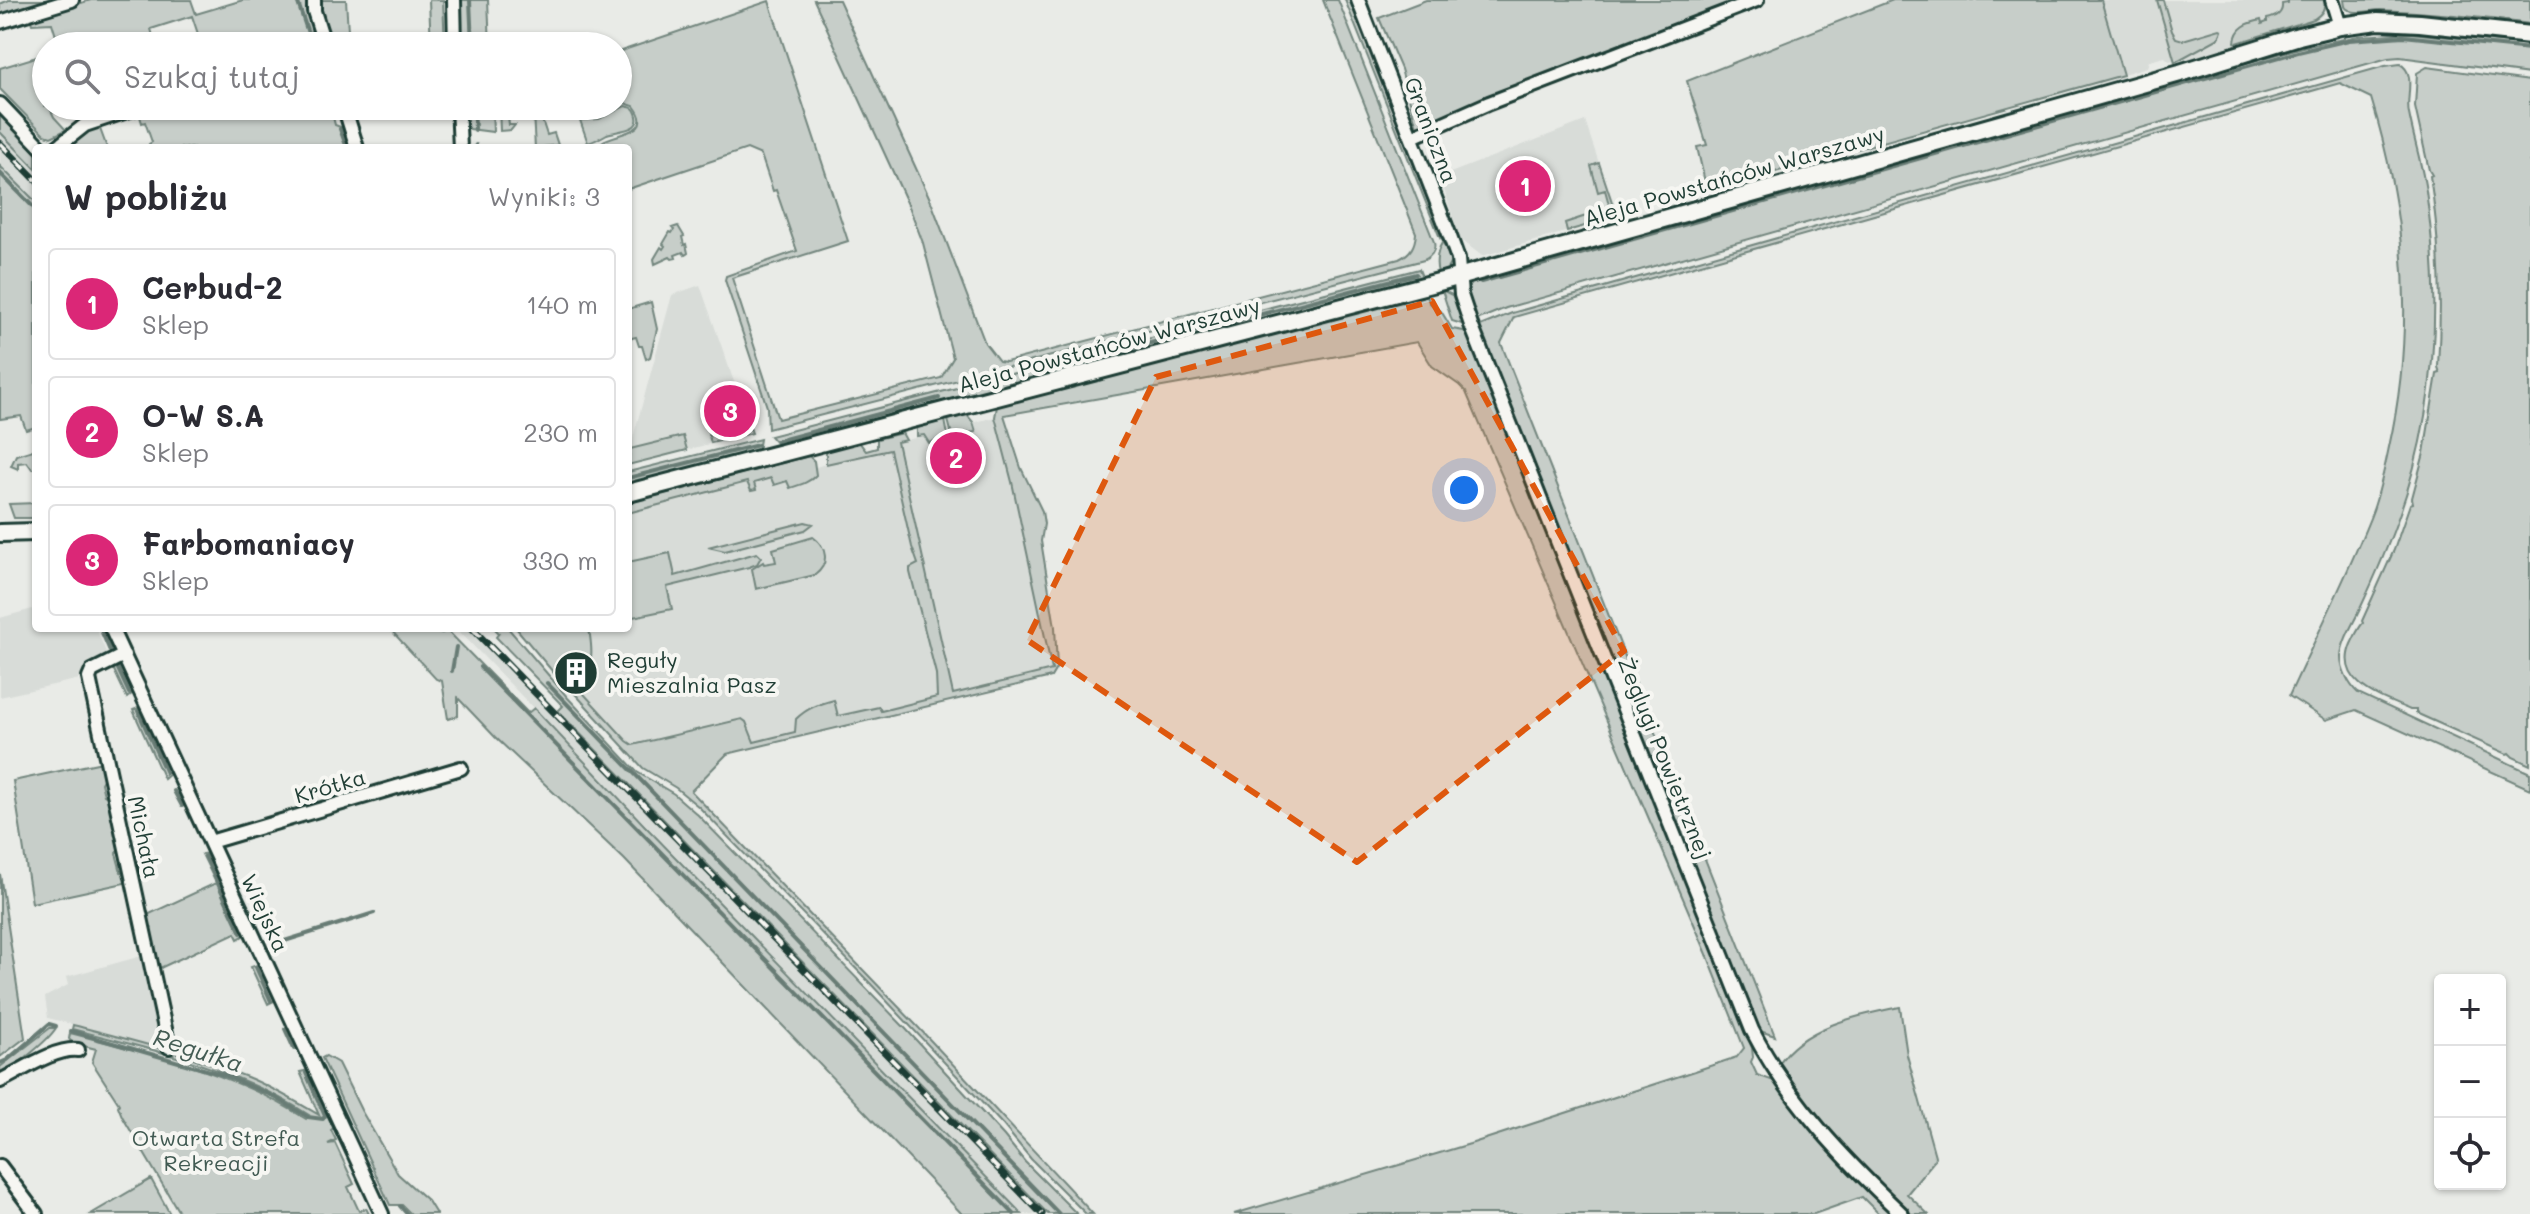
<!DOCTYPE html>
<html lang="pl">
<head>
<meta charset="utf-8">
<style>
  :root { --surface:#fff; --page:#f2f2f3; --text:#2b2b33; --muted:#7c7c81; --line:#e1e1e2; --accent:#db2777 }
  body { margin:0; font-family:Mali,sans-serif; background:var(--page); color:var(--text) }
  .controls { position:absolute; right:24px; bottom:24px; display:grid; overflow:hidden; border-radius:8px; box-shadow:0 2px 6px #0004 }
  .controls button { width:72px; height:72px; display:grid; place-items:center; padding:0; border:0; border-bottom:2px solid var(--line); background:var(--surface); color:var(--text); font:40px sans-serif }
  .you { position:absolute; left:1464px; top:490px; width:28px; height:28px; margin:-20px; border:6px solid #fff; border-radius:50%; background:#1a73e8; box-shadow:0 0 0 12px #1a73e833 }
  .badge { display:grid; place-items:center; width:52px; height:52px; border-radius:50%; background:var(--accent); color:#fff; font-size:26px; font-weight:700 }
  .pin { position:absolute; translate:-50% -50%; border:4px solid #fff; box-shadow:0 2px 8px #0006 }
  .list { margin:0; padding:0; list-style:none }
  h2 { display:flex; justify-content:space-between; align-items:center; height:104px; margin:0; padding:0 32px; font-size:34px }
  h2 small { font-size:26px; font-weight:400; color:var(--muted) }
  .list li { display:grid; grid-template-columns:52px 1fr auto; gap:24px; align-items:center; box-sizing:border-box; height:112px; margin:0 16px 16px; padding:0 16px; border:2px solid var(--line); border-radius:8px }
  .list b { display:block; font-size:30px; white-space:nowrap }
  .list p { margin:0; font-size:26px; white-space:nowrap; color:var(--muted) }
  .list em { font-size:26px; font-style:normal; color:var(--muted) }
  .icon { flex:none; width:44px; height:44px; fill:none; stroke:currentColor; stroke-width:2; stroke-linecap:round; stroke-linejoin:round }
  .map { position:relative; flex:none; width:2530px; height:1214px; overflow:hidden }
  .search { position:absolute; background:var(--surface); box-shadow:0 2px 6px #0004; left:32px; top:32px; width:600px; height:88px; display:flex; align-items:center; gap:20px; box-sizing:border-box; padding:0 28px; border-radius:44px; color:var(--muted); font-size:30px }
  .panel { position:absolute; background:var(--surface); box-shadow:0 2px 6px #0004; left:32px; top:144px; width:600px; height:488px; border-radius:8px }
  .map>svg:first-child { display:block }
  .built { fill:#d8dcd8 }
  .green { fill:#c7cec9; stroke:#73867e; stroke-width:2 }
  .lines { fill:none; stroke-linecap:round; stroke-linejoin:round }
  .stream { stroke:#687c75; stroke-width:4 }
  .minor-casing { stroke:#1f3d34; stroke-width:18 }
  .tertiary-casing { stroke:#1f3d34; stroke-width:22 }
  .minor { stroke:#f6f6f2; stroke-width:12 }
  .tertiary { stroke:#f6f6f2; stroke-width:16 }
  .rail-casing { stroke:#1f3d34; stroke-width:7 }
  .rail { stroke:#f6f6f2; stroke-width:4; stroke-dasharray:12; stroke-linecap:butt }
  .marked { fill:#de580e; fill-opacity:0.2; stroke:#de580e; stroke-width:6; stroke-dasharray:16 10; stroke-linejoin:round }
  .labels { text-anchor:middle; stroke-width:8; stroke-linejoin:round; paint-order:stroke }
  .street-label { font-size:22px; fill:#1f3d34; stroke:#f6f6f2 }
  .poi-label { font-size:22px; fill:#1f3d34; stroke:#f6f6f2; text-anchor:start }
  .park-label { font-size:22px; fill:#415a52; stroke:#f6f6f2 }
  .water-label { font-size:24px; font-style:italic; fill:#445c54; stroke:#f6f6f2 }
</style>
</head>
<body>
<div class="map">
<svg width="2530" height="1214" viewBox="0 0 2530 1214">
  <rect width="100%" height="100%" fill="#e9ebe7"/>
  <filter id="ink" filterUnits="userSpaceOnUse"><feTurbulence type="fractalNoise" baseFrequency=".0125" numOctaves="2"/><feDisplacementMap in="SourceGraphic" scale="16" xChannelSelector="R" yChannelSelector="G"/><feConvolveMatrix kernelMatrix="1 2 1 2 8 2 1 2 1" color-interpolation-filters="sRGB"/></filter>
  <g filter="url(#ink)">
    <path class="built" d="M2101,0H2326L2327,2L2324,13L2317,20L2176,65L2174,60L2169,61L2165,57L2149,61L2147,67L2123,74Z
      M1585,121L1617,217L1482,256L1460,239L1440,177Z
      M0,132L36,169V202L0,166Z
      M700,285L752,433L628,465V456L672,295Z
      M995,417L1012,483L1052,670L643,768L560,677L574,663L542,628H628V513L812,465L816,467L825,464L827,461Z
      M36,608V628H96L108,657L82,668L84,678L0,697V618Z
      M456,628H477L1048,1214H1022Z
      M145,955L166,1049L48,1018L45,997L68,985L66,977Z"/>
    <path class="green" d="M9,0H49V1L0,16V4Z
      M91,0H191L196,14L243,0H309L314,28L306,37L309,46H202L192,16L151,29L156,46H59L52,23L32,24L30,18Z
      M320,0H346L349,46H330L319,7Z
      M429,0H443L445,46H431Z
      M460,0H488L490,46H462Z
      M814,0H839L930,199L985,343L999,361L1006,362L1399,259C1411,253 1415,246 1416,233L1323,0H1338L1434,242C1436,251 1432,256 1424,260L768,429L767,407L725,280L726,276L797,251L776,190L773,191L761,155L747,149L628,189V148H604L602,142C615,132 656,134 634,106L618,101V52L769,1L848,241L732,278L778,419L941,378L953,358L923,243L910,209Z
      M1345,0H1352L1419,168L1443,234L1440,238Z
      M1426,0H1742L1421,129L1417,127L1401,69L1379,18Z
      M1893,0H2101L2123,75L1707,191L1697,147L1707,145L1687,81Z
      M2157,0H2163L2172,31L2176,38L2183,40L2220,29L2222,30L2219,38L2175,62Z
      M2288,0H2325C2325,9 2322,14 2314,19L2237,43L2235,42C2236,27 2248,23 2261,20L2262,24L2267,22V19C2276,17 2283,14 2282,4L2288,3Z
      M2344,0H2530V24C2480,17 2431,12 2380,10C2372,10 2358,15 2349,10C2344,8 2345,5 2344,0Z
      M2411,33L2530,45V74L2400,57L2388,58L1506,308L1477,320C1469,309 1462,292 1473,281L2303,47L2359,36Z
      M46,54V84L38,88L45,106H49L54,117L66,130L51,137L45,135L0,89V68Z
      M2400,64C2417,73 2405,98 2409,114C2414,140 2422,165 2426,191C2442,302 2436,415 2397,521C2386,552 2373,581 2359,611C2353,624 2342,641 2341,656C2341,669 2349,685 2358,693L2530,773V789L2356,710L2326,720L2289,696C2316,637 2346,578 2370,518C2379,496 2384,471 2389,447C2415,331 2406,212 2371,98L2340,83L1514,317L1501,343L1775,1036L1760,1031L1479,329L1480,326L1512,313L2385,66Z
      M2427,67L2530,81V765L2513,757L2509,753L2507,754L2416,713V710H2410C2383,698 2334,684 2351,644C2355,636 2358,628 2363,623L2362,621L2394,550L2410,504L2413,503L2412,498L2424,453L2437,374L2440,373L2438,367C2442,303 2440,240 2430,176L2432,175L2429,170L2415,107L2417,73Z
      M161,106H272L278,112L296,106H338V113L333,117L335,125L346,129L352,148H150L149,144L152,142L145,122L142,123L139,113Z
      M465,106H492L493,132L470,129L466,124Z
      M499,106H516V115L508,116L509,125H515L511,130L500,131Z
      M625,106C631,108 633,106 636,113C644,132 616,130 607,134C600,138 595,141 588,143L580,120L599,119Z
      M539,111L547,135L554,133L558,145L535,148L533,113Z
      M0,115L36,152V169L0,132Z
      M99,126L107,148H71C75,135 87,130 99,126Z
      M1599,163L1617,217L1567,231L1565,223L1610,208L1605,190L1598,192L1591,166Z
      M0,166L36,202V427L26,430L21,416L0,419Z
      M678,226L684,236L682,237L684,245L686,244L688,253L685,255L683,252L675,255L676,258L672,259L670,257L655,264L654,259L661,247L663,249L665,246L663,244L670,232L672,233L674,230L672,228Z
      M1445,239L1451,262L1447,269L1438,273C1435,262 1437,248 1445,239Z
      M1419,269L1422,277L781,445L776,443L770,436Z
      M1442,290L1454,296L1464,321L1462,324L1452,321Z
      M1427,293L1429,303L1441,311L1452,329L1464,331L1469,337L1752,1048L1753,1057L1751,1062L1757,1075L1774,1081L1834,1155L1894,1214H1879L1862,1197L1814,1214H1234L1470,1144L1695,1071L1737,1057L1744,1048L1706,952L1466,392L1459,385L1432,366L1417,342L1004,415L1021,468L1042,511L1044,524L1041,541L1055,627L1057,667L1051,677L727,754L691,791L917,1026L1093,1214H1086L1031,1159L1003,1125L869,982L699,807L676,788L643,768L566,684L570,682L575,684L627,741L633,745L742,719L746,722L754,742L795,732L796,719C807,708 819,704 834,700L838,716L879,707L881,711L937,697L936,674L910,572V568L918,564L912,547L890,450L826,464V451L859,442L866,451L877,448V439L902,433L906,440L897,442L953,694L1052,670L1012,482L995,417L997,406Z
      M651,302L657,329L650,357L646,359L642,346H639L636,337L628,339V309Z
      M967,415L973,422L976,432L952,435L948,420Z
      M747,419L752,433L711,443L707,429Z
      M945,420L948,436L929,443L924,435L917,436V428Z
      M683,436L687,450L628,465L630,449Z
      M760,439L758,451L628,485V472Z
      M36,449V469H32L27,462L18,463V469L11,466L16,455Z
      M809,456L814,461L816,475C809,483 799,485 790,488L787,481L774,485L771,478L754,483L756,490L751,491L747,482L628,513V503Z
      M36,503V518H14L9,504Z
      M805,522L813,524L805,530L725,551L708,547Z
      M813,537C827,547 830,564 815,575L756,589L752,569L763,562L764,564L776,562L773,549Z
      M670,553L675,576L753,554L757,553L761,557L757,564L749,567L667,587L672,609L628,618V562Z
      M389,628H445L528,713L534,708L646,827L1022,1214H962L624,859L495,737L458,698V716L448,719L442,681L436,679Z
      M494,628H508L568,698L637,772L674,794L698,815L905,1028L1004,1136L1025,1162L1077,1214H1048L558,711L563,706L496,637L499,633Z
      M516,628H589C591,644 595,661 584,673L574,664L558,678Z
      M117,665L122,667L134,692L127,698L112,666Z
      M138,708L141,709L171,773L164,779L133,710Z
      M102,762L105,776L101,783L104,795L110,798L121,847L116,853L121,872L127,874L129,882L32,903L13,781Z
      M208,853L246,934L238,939L235,933L158,969L145,916L216,883L202,854Z
      M0,874L25,1038L0,1057Z
      M260,964L276,1000L268,1004L251,967Z
      M1900,1007L1907,1055L1935,1156L1934,1161L1907,1194L1928,1214H1911C1862,1168 1816,1121 1778,1065C1802,1027 1858,1015 1900,1007Z
      M73,1025C131,1040 191,1055 247,1077C272,1087 295,1101 319,1115L300,1072L309,1070L335,1127L331,1130L336,1140L328,1144L335,1143L354,1184L348,1187L359,1211L366,1208L369,1214H180L122,1116L118,1106L119,1104L92,1062L96,1049L73,1043L69,1039L70,1033C152,1054 234,1072 306,1119L309,1115C237,1068 153,1050 72,1029Z
      M50,1028H56C47,1042 15,1067 0,1075V1067Z
      M326,1056L338,1063L361,1110L398,1174L428,1201L436,1214H411L402,1205H390L322,1058Z
      M151,1179L170,1214H91Z"/>
    <g class="lines">
      <path class="stream" d="M297,0L308,33
        M470,0L472,46
        M333,106L335,114
        M474,106L475,130
        M340,129L347,148
        M476,145V148
        M0,173L36,210
        M1481,282L2298,52L2349,40L2403,36L2530,49
        M1039,372L1416,274
        M777,441L939,398
        M628,478L758,445
        M100,628L110,651
        M427,628L442,632
        M480,667L1014,1214
        M118,669L129,693
        M452,671L456,647
        M547,683L1059,1214
        M138,711L166,773
        M174,791L182,806
        M205,856L241,933
        M275,944L374,913
        M256,967L271,1001
        M285,1029L294,1049
        M71,1031L224,1075L273,1096L308,1117L323,1119L325,1116L306,1073
        M0,1063L7,1060L49,1024L56,1026
        M400,1206L407,1214"/>
      <g class="minor-casing">
        <path id="minor" d="M314,0V11L325,46
          M454,0L455,46
          M1358,0L1448,231L1458,259L1461,295L1471,325L1752,1030C1789,1102 1844,1159 1902,1214
          M2332,0L2340,26
          M0,22L72,0
          M0,104L42,148
          M344,106L357,148
          M458,106L460,148
          M1412,137L1489,103L1757,0
          M56,148L85,125L142,106
          M111,628L382,1214
          M124,655L92,671L89,678L169,1047
          M210,842L461,768
          M0,1081C21,1071 56,1047 78,1050
          M0,1166L36,1214"/>
      </g>
      <g class="tertiary-casing">
        <path id="tertiary" d="M628,493L1458,277L2180,73L2299,36L2340,26L2378,21L2420,23L2530,35
          M0,533L36,532"/>
      </g>
      <use href="#minor" class="minor"/>
      <use href="#tertiary" class="tertiary"/>
      <g class="rail-casing">
        <path id="rail" d="M0,143L36,180
          M472,628L1042,1214"/>
      </g>
      <use href="#rail" class="rail"/>
    </g>
  </g>
  <path class="marked" d="M1432,301L1624,651L1357,862L1027,640L1156,377Z"/>
  <defs>
    <g id="building-disc" transform="scale(2.3)"><circle r="9.5" fill="#1f3d34" stroke="#f6f6f2"/><path d="M-4-6H4V6H1V3H-1V6H-4ZM-2.5-4.3h1.7v1.8h-1.7ZM.8-4.3h1.7v1.8H.8ZM-2.5-1h1.7V.8h-1.7ZM.8-1h1.7V.8H.8Z" fill="#fff"/></g>
  </defs>
  <g fill-rule="evenodd">
    <use href="#building-disc" x="576" y="673"/>
  </g>
  <g class="labels">
    <g class="street-label">
      <text transform="translate(1431 130) rotate(69)" y="8">Graniczna</text>
      <text transform="translate(1734 176) rotate(-16)" y="8">Aleja Powstańców Warszawy</text>
      <text transform="translate(1109 345) rotate(-15)" y="8">Aleja Powstańców Warszawy</text>
      <text transform="translate(1665 758) rotate(68)" y="8">Żeglugi Powietrznej</text>
      <text transform="translate(330 786) rotate(-16)" y="8">Krótka</text>
      <text transform="translate(144 837) rotate(78)" y="8">Michała</text>
      <text transform="translate(265 913) rotate(65)" y="8">Wiejska</text>
    </g>
    <g class="poi-label">
      <text x="607" y="668">Reguły<tspan x="607" dy="25">Mieszalnia Pasz</tspan></text>
    </g>
    <g class="park-label">
      <text x="216" y="1146">Otwarta Strefa<tspan x="216" dy="25">Rekreacji</tspan></text>
    </g>
    <g class="water-label">
      <text transform="translate(198 1051) rotate(18)" y="8">Regułka</text>
    </g>
  </g>
</svg>
<div class="controls">
<button>+</button>
<button>−</button>
<button><svg class="icon" aria-label="locate" viewBox="0 0 24 24"><circle cx="12" cy="12" r="6"/><path d="M12 2v4M12 18v4M2 12h4M18 12h4"/></svg></button>
</div>
<div class="you"></div>
<div class="pin badge" style="left:1525px;top:186px">1</div>
<div class="pin badge" style="left:956px;top:458px">2</div>
<div class="pin badge" style="left:730px;top:411px">3</div>
<div class="search"><svg class="icon" aria-label="search" viewBox="0 0 24 24"><circle cx="10" cy="10" r="6"/><path d="M15 15l6 6"/></svg>Szukaj tutaj</div>
<section class="panel">
<h2>W pobliżu<small>Wyniki: 3</small></h2>
<ul class="list">
<li><span class="badge">1</span><div><b>Cerbud-2</b><p>Sklep</p></div><em>140 m</em></li>
<li><span class="badge">2</span><div><b>O-W S.A</b><p>Sklep</p></div><em>230 m</em></li>
<li><span class="badge">3</span><div><b>Farbomaniacy</b><p>Sklep</p></div><em>330 m</em></li>
</ul>
</section>
</div>
</body>
</html>
